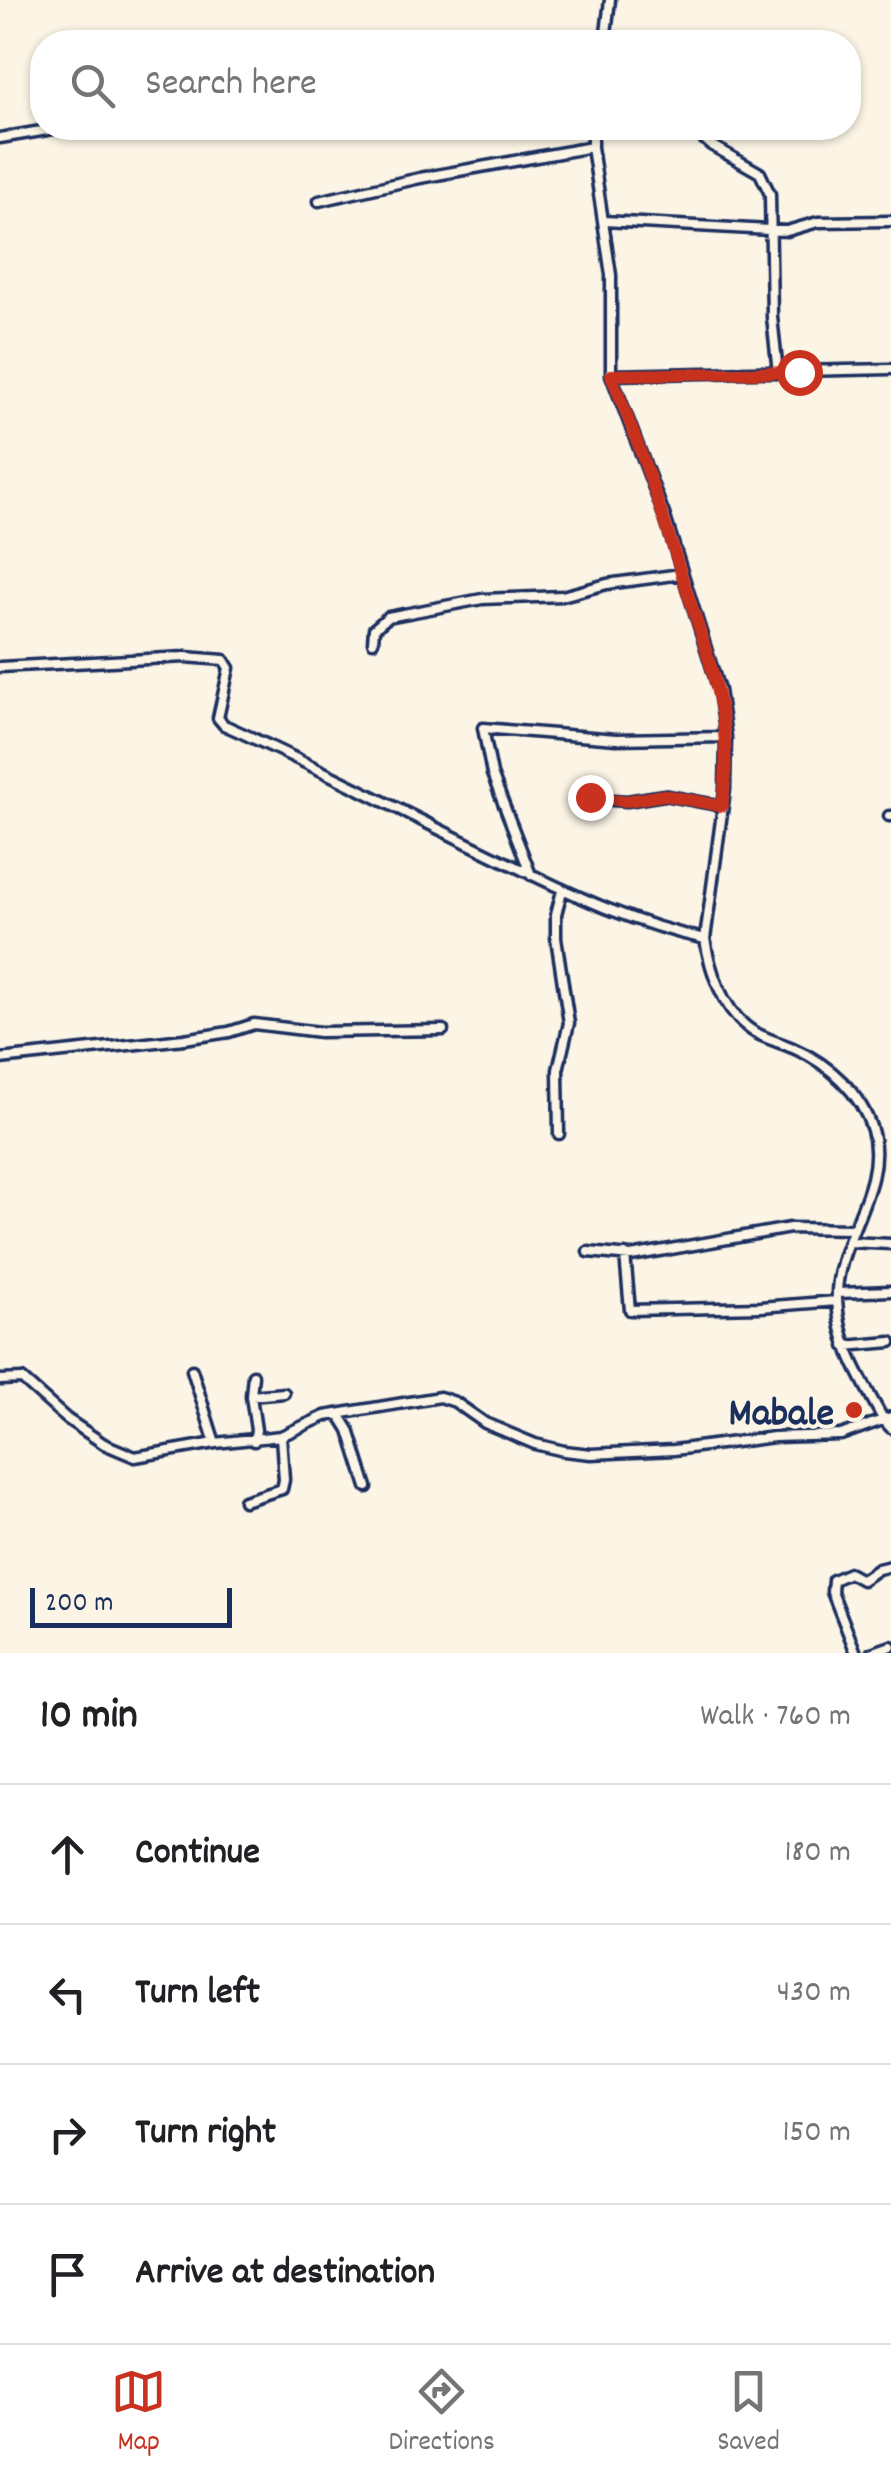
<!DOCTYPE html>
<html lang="en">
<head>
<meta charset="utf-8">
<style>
  :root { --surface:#fff; --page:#f6f6f6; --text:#202124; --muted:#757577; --line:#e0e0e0; --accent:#c8321e }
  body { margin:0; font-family:Dekko,sans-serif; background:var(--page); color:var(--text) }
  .scale { position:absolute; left:30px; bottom:25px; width:202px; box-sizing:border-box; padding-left:10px; border:5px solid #1b2f5e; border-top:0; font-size:28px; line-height:35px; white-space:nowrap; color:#1b2f5e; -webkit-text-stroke:8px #fcf5e5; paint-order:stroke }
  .stop { position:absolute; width:30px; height:30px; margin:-22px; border:8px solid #c8321e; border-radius:50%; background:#fff }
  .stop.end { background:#c8321e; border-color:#fff; box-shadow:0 2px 10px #0008 }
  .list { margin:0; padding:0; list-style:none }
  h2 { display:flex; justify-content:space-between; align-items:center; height:130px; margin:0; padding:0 40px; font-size:42px }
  h2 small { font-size:32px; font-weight:400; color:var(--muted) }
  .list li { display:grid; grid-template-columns:65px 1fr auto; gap:30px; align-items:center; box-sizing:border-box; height:140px; padding:0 40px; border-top:2px solid var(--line) }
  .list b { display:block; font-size:38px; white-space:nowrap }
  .list em { font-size:32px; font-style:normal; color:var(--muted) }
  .icon { flex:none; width:55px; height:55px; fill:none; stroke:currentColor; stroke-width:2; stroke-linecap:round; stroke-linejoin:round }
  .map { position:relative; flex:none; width:891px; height:1653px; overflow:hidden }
  .search { position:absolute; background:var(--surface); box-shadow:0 2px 8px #0004; left:30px; right:30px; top:30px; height:110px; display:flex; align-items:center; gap:25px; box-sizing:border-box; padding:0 35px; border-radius:40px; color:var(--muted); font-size:38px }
  .sheet { height:690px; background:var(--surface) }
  nav { display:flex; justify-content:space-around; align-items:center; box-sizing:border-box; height:140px; border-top:2px solid var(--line); background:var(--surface); font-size:28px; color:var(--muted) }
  nav a { display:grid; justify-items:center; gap:5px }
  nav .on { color:var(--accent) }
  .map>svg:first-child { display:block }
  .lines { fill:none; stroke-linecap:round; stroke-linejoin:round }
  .minor-casing { stroke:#1b2f5e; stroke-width:15 }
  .minor { stroke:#fcf5e5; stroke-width:8 }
  .route { stroke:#c8321e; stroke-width:12 }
  .poi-dot { fill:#c8321e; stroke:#fcf5e5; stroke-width:4 }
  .labels { text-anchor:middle; stroke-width:8; stroke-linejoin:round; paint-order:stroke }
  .poi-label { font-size:40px; font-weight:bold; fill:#1b2f5e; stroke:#fcf5e5; text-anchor:end }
</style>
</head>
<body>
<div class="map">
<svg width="891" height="1653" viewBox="0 0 891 1653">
  <rect width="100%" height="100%" fill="#fcf5e5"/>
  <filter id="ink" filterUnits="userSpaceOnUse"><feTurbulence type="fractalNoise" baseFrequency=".01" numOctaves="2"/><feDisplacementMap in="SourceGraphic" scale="20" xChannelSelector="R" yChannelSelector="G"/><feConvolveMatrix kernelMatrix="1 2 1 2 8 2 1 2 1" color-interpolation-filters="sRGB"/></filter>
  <g filter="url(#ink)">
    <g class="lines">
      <g class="minor-casing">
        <path id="minor" d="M605,42L610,0
          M592,128V147L611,275V375L665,517L719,690L726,737L725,790L705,939C710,970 722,1007 747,1027C760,1038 780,1042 795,1049C829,1064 861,1093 872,1130C889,1187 834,1242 837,1300C839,1345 862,1380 883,1419L891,1428
          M691,128L711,145L760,173L770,194L772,317L778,373
          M0,138L59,128
          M319,201L420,178L592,147
          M604,221L787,231L818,222L891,221
          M611,375L891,369
          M373,642L374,629L388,617L482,599L562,596L607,584L681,574
          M0,667L185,657L224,660L229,668L218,718L224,725C321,768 416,819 512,865C575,896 637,925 705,939
          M585,798L627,801L664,795L722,806
          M889,816H891
          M531,875L492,774L483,728L616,739L726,737
          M0,1059L184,1039L229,1032L254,1024L320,1032L443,1030
          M559,1134L558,1070L569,1023L556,938V914L562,891
          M849,1242L891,1244
          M588,1252L631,1256L790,1228L853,1229
          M625,1255L630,1310L760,1307L837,1301
          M837,1293L891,1291
          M845,1346L891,1342
          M192,1370L215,1443
          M0,1380L22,1379L67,1419L104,1444L135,1457L215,1443L281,1436L325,1416L440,1397L455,1402L485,1423L535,1444L564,1451L591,1454L674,1450L774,1437L841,1435L891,1417
          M251,1396L253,1375
          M339,1414L349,1430L367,1487
          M254,1441L256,1430L251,1396L284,1393
          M244,1501L282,1489L284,1480L281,1436
          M856,1653L832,1592L833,1580L849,1573L862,1580L878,1569L891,1566
          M871,1653L891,1646"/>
      </g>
      <use href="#minor" class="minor"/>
    </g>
  </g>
  <g class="lines" filter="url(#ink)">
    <path class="route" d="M590,797L627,801L664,795L722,806C736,722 707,655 682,576C661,508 638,441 611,375L799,372"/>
  </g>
  <circle class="poi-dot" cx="854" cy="1410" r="10"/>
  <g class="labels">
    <g class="poi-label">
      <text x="834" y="1424">Mabale</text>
    </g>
  </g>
</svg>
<div class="scale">200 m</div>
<div class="stop" style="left:799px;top:372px"></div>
<div class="stop end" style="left:590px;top:797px"></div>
<div class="search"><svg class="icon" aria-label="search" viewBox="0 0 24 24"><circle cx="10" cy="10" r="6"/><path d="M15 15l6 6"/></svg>Search here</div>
</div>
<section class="sheet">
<h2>10 min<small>Walk · 760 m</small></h2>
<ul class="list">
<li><svg class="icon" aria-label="ahead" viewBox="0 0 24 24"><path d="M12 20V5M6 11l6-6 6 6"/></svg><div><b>Continue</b></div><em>180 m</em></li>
<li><svg class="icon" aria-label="left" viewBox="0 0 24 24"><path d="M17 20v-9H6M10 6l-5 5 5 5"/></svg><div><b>Turn left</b></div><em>430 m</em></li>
<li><svg class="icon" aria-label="right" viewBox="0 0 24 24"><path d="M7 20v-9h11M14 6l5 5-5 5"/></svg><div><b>Turn right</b></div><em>150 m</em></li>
<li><svg class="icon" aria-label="arrive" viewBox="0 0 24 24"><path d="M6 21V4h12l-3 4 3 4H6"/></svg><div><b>Arrive at destination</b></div></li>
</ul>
</section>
<nav>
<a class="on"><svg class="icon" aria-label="map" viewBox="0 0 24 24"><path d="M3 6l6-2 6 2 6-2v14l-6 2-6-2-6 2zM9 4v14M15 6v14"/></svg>Map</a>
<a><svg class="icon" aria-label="directions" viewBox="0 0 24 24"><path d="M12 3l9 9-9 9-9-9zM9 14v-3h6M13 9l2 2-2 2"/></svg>Directions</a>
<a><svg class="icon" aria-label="saved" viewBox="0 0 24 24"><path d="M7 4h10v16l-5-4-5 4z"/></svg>Saved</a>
</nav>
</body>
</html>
